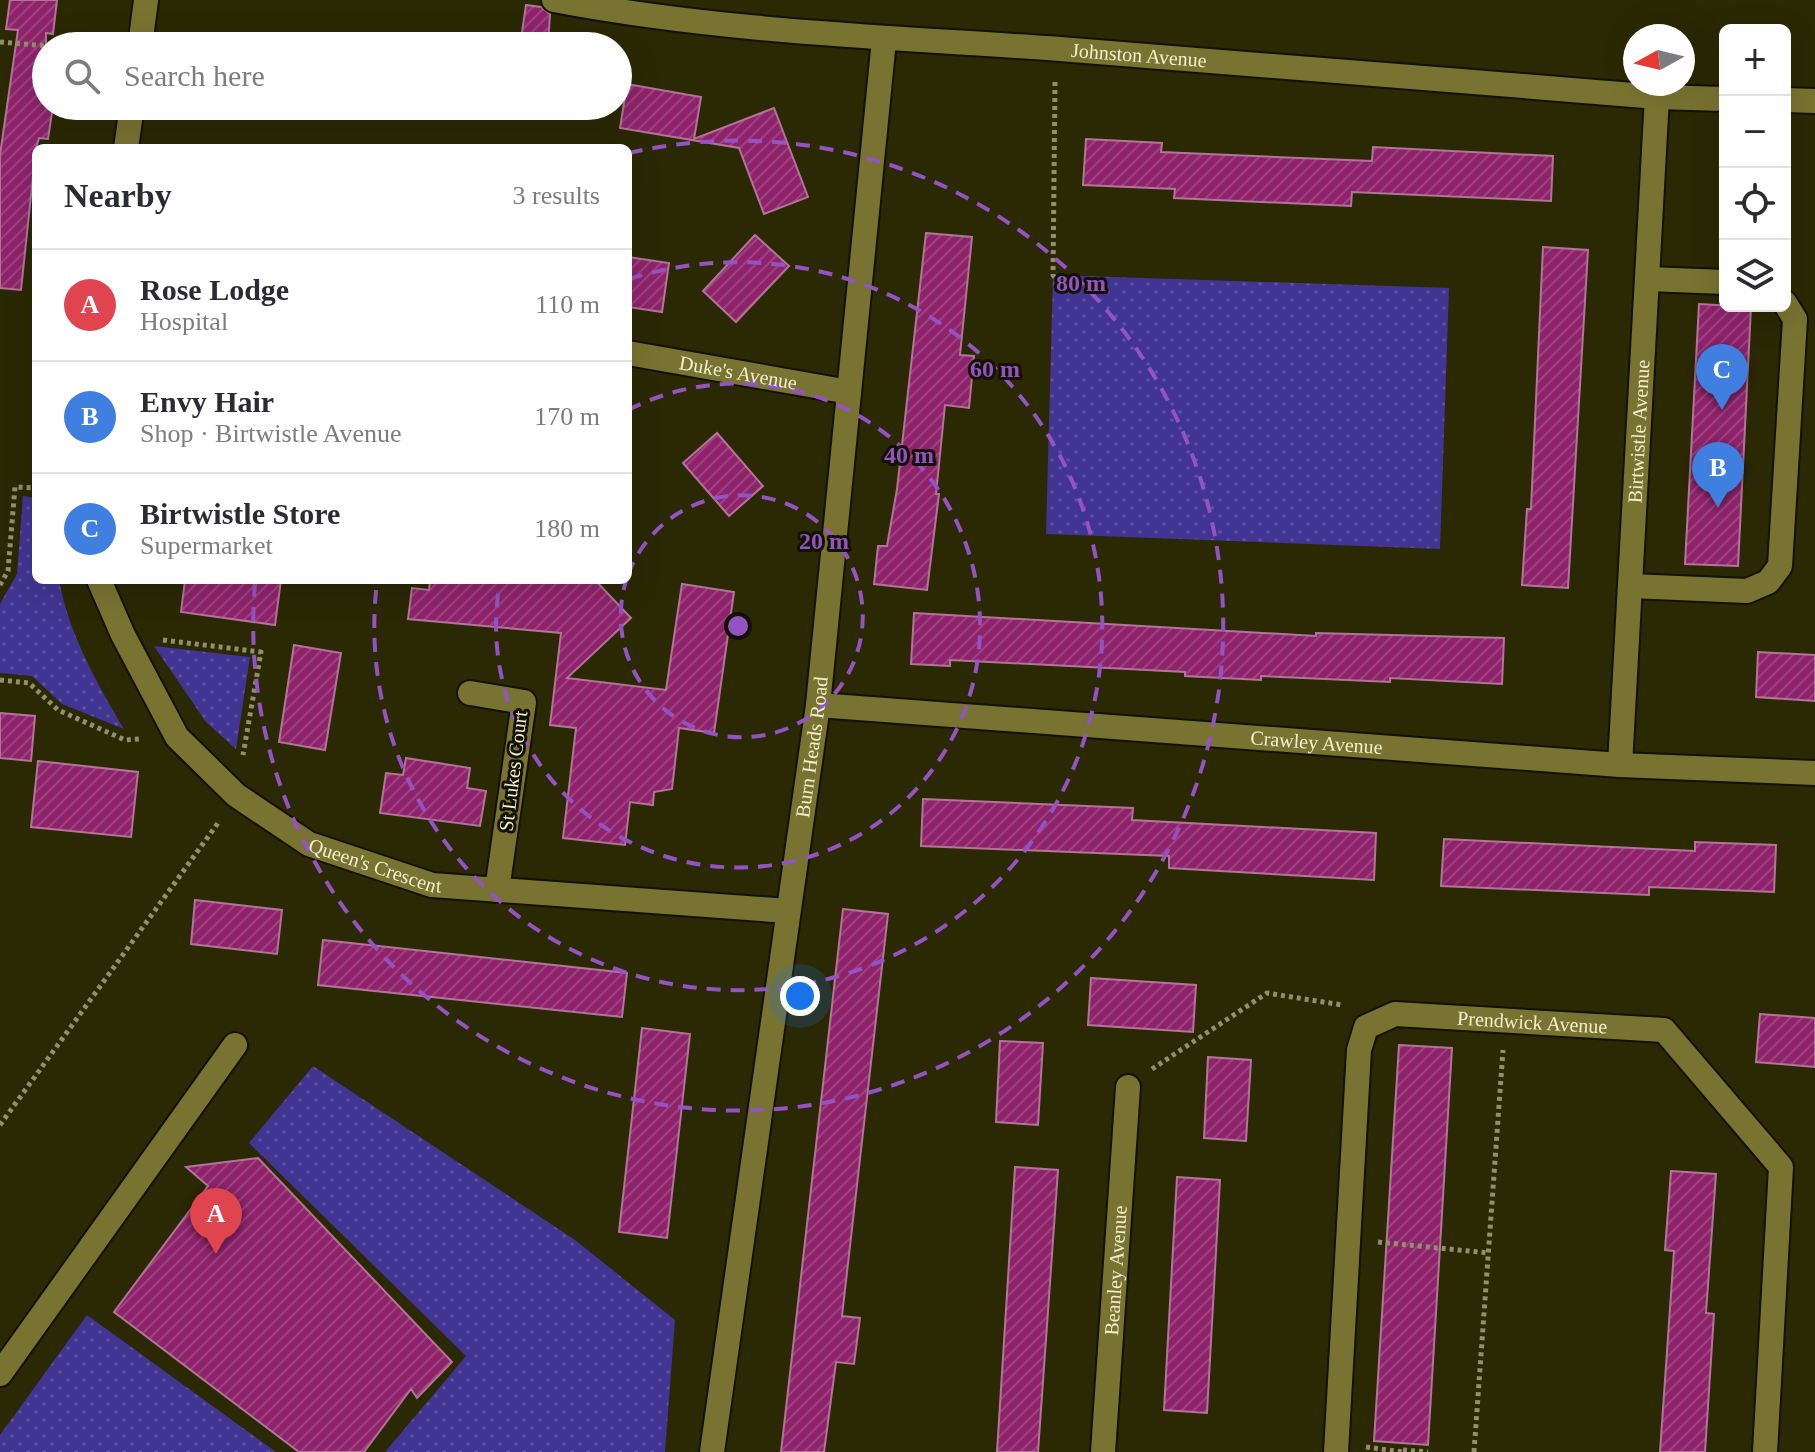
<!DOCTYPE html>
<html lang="en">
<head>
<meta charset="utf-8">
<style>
  :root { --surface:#fff; --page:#f2f2f3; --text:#2b2b33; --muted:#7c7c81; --line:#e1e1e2; --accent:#ea580c }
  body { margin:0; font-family:"Times New Roman",serif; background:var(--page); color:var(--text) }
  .controls { position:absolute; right:24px; top:24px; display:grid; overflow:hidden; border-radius:12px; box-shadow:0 8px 32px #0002 }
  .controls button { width:72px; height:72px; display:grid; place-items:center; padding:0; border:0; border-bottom:2px solid var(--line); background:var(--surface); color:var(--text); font:40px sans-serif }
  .compass { position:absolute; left:1623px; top:24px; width:72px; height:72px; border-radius:50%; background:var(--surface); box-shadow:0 8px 32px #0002; rotate:262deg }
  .you { position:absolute; left:800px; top:996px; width:28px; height:28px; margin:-20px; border:6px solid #fff; border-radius:50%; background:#1a73e8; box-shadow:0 0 0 12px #1a73e833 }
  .badge { display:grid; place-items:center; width:52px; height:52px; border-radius:50%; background:var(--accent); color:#fff; font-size:26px; font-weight:700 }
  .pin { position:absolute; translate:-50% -66px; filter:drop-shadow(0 2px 4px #0008) }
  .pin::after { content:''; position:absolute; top:42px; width:28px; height:24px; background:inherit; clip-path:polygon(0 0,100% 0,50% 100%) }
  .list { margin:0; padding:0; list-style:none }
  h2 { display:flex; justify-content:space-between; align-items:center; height:104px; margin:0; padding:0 32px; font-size:34px }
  h2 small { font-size:26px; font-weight:400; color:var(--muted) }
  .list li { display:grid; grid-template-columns:52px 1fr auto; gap:24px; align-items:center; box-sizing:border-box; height:112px; padding:0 32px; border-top:2px solid var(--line) }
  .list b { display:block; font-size:30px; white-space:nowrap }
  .list p { margin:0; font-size:26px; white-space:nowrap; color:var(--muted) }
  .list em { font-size:26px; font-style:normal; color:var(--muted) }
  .icon { flex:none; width:44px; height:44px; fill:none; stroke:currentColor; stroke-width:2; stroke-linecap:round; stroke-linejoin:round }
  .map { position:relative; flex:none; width:1815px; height:1452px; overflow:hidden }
  .search { position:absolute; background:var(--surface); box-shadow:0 8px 32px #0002; left:32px; top:32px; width:600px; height:88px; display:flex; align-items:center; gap:20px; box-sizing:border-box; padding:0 28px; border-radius:44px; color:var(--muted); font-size:30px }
  .panel { position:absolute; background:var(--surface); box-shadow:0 8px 32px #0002; left:32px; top:144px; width:600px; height:440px; border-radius:12px }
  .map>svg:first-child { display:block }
  .green { fill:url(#green-dots) }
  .building { fill:url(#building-hatch); stroke:#b17598; stroke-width:2 }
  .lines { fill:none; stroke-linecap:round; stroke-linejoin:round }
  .minor-casing { stroke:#131101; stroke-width:28 }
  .path { stroke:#918f6c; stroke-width:5; stroke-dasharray:4 4; stroke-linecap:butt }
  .minor { stroke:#797331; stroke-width:24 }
  .ring { fill:none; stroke:#9353c2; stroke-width:4; stroke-dasharray:14 10 }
  .labels { text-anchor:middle; stroke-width:6; stroke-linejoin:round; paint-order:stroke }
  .street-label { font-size:20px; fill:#f1efcd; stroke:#131100 }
  .centre { fill:#9353c2; stroke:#131100; stroke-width:4 }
  .ring-label { font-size:24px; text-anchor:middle; font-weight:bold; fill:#9353c2; stroke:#131100; stroke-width:6; stroke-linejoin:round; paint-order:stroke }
</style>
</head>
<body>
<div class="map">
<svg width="1815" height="1452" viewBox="0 0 1815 1452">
  <defs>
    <pattern id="green-dots" width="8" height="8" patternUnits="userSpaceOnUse" patternTransform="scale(2)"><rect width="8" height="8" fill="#423492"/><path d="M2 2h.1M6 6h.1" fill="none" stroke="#5e52a0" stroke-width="1.8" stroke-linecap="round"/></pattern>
    <pattern id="building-hatch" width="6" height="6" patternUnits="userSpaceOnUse" patternTransform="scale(2)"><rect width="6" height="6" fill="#8e236b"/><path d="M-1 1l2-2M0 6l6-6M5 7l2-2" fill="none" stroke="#9e437f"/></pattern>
  </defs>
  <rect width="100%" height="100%" fill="#2b2804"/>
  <path class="green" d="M1053,275L1449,288L1440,549L1046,534Z
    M23,496L36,498V580H59C69,634 96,682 124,729L62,704L32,676L0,673V604L17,574Z
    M154,646L250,657L236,749L206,722Z
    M313,1066L575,1240L675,1320L665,1452H385L466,1356L249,1143Z
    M87,1315L276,1452H0V1435Z"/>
  <path class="building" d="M10,0H57L53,34L46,33V106H53L48,139L39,138L36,148L21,290L0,288V155L18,30L6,29Z
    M526,5L541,7L550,14L548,46H520Z
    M627,84L701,97L694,139L774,108L808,197L764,214L739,148L620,128Z
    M1086,139L1162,143L1161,152L1372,161L1373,147L1553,156L1551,201L1352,192L1351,206L1174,198L1175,189L1083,185Z
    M926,233L972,237L960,355L974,356L969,408L945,405L936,494H939L927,590L874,584L878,546H887L897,489Z
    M755,235L789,266L736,322L703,291Z
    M1543,247L1588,250L1568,588L1522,585L1527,509H1531Z
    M628,257L669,263L662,312L628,307Z
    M1699,304L1751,307L1738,566L1685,564Z
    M717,433L763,486L729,516L683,463Z
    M185,580H281L275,625L181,612Z
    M430,580H595L631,618L567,678L666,690L682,584L734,592L714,733L679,728L672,789L654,792L653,805L630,802L625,845L563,838L576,728L550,725L561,633L408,619L412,588L429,590Z
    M914,613L1316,636V633L1504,638L1502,684L1390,678V682L1261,676V680L1185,676V672L950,660V666L911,664Z
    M294,645L341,653L325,750L279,742Z
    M1758,652L1815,655V701L1756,697Z
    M0,713L35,716L31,761L0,758Z
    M406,758L470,768L467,788L486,791L480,826L380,813L386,773L403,775Z
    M38,761L138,772L131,837L31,827Z
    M923,799L1133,808L1132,820L1376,833L1374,880L1169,868V856L921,846Z
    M1444,839L1695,851V842L1776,845L1774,892L1649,887V895L1441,886Z
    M195,900L282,910L277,954L191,944Z
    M843,909L888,914L842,1316L860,1318L854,1364L836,1362L824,1452H781Z
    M323,940L627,973L622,1017L318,985Z
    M1091,978L1196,985L1193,1032L1088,1025Z
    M1760,1014L1815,1018V1067L1756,1062Z
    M642,1028L690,1034L667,1238L619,1232Z
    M1000,1041L1043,1043L1038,1125L996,1122Z
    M1399,1045L1452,1048L1428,1445L1374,1441Z
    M1208,1057L1251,1060L1246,1141L1204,1138Z
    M258,1158L452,1362L417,1398L411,1389L364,1452H299L114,1312L208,1186L186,1167Z
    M1015,1167L1058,1170L1038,1452H997Z
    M1671,1171L1716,1174L1706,1313L1714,1314L1705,1452H1660L1674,1251L1665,1250Z
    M1177,1177L1220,1180L1207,1413L1164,1410Z"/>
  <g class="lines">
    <g class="minor-casing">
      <g id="minor">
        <path id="s1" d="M554,0C722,32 890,37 1060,49C1259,64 1458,81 1657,97L1725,99"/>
        <path d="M140,46L146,0"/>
        <path d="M1785,100L1815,101"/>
        <path d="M126,148L132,106"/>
        <path d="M1648,279L1725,282"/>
        <path id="s2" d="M628,353L849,392"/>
        <path id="s3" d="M99,580L123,635L177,737L236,795L309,844L432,885L788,911"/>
        <path d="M1631,586L1747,591L1768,582L1780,566L1795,319L1785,303"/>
        <path d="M470,693L524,702L497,890"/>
        <path id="s4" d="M818,705L1620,765L1815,773"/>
        <path id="s5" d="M1620,765L1657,97"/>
        <path d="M0,1374L235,1045"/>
        <path id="s6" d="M712,1452L818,705L884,40"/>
        <path id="s7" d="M1103,1452L1128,1087"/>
        <path id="s8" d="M1336,1452L1359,1050L1366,1027L1395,1014L1664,1030L1781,1167L1765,1452"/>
      </g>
    </g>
    <path class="path" d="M0,42L48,46
      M1055,82L1053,275L1060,286
      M0,585L8,571L15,487L36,488
      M163,640L261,652L243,755
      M0,680L29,683L58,710L125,740L140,739
      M1152,1069L1267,993L1342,1005
      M0,1125L218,823
      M1378,1242L1489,1253
      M1366,1447L1403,1452
      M1403,1450L1428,1452
      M1474,1452L1503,1050"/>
    <use href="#minor" class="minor"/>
  </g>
  <g class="ring">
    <path d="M628 575A121 121 0 1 1 626 581"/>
    <path d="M628 410A242 242 0 1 1 500 582"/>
    <path d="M629 279A364 364 0 1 1 377 582"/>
    <path d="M629 153A485 485 0 1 1 255 584"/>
  </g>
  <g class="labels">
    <g class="street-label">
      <text dy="7" stroke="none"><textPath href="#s1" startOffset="588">Johnston Avenue</textPath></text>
      <text dy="7" stroke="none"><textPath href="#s2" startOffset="112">Duke's Avenue</textPath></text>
      <text dy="7" stroke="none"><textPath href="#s5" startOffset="334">Birtwistle Avenue</textPath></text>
      <text dy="7" stroke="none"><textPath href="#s4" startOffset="500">Crawley Avenue</textPath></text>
      <text dy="7" stroke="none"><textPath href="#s6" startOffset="712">Burn Heads Road</textPath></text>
      <text transform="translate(513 771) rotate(-83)" y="7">St Lukes Court</text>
      <text dy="7" stroke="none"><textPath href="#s3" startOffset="416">Queen's Crescent</textPath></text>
      <text dy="7" stroke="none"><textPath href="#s8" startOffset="596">Prendwick Avenue</textPath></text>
      <text dy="7" stroke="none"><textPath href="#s7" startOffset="182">Beanley Avenue</textPath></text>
    </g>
  </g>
  <circle cx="738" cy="626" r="12" class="centre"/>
  <g class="ring-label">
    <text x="1081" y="291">80 m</text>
    <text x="995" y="377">60 m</text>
    <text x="909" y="463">40 m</text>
    <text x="824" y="549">20 m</text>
  </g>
</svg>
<div class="controls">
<button>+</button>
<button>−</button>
<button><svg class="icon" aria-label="locate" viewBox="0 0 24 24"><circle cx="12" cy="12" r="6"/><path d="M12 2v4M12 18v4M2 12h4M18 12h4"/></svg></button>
<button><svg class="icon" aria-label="layers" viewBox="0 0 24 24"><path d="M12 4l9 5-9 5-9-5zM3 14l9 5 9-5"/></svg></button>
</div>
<svg class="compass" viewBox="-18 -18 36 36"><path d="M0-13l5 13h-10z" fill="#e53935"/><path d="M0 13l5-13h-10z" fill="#7c7c81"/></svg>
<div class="you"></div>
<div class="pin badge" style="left:216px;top:1254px;background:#e0444e">A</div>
<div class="pin badge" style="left:1718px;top:508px;background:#3f7fe0">B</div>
<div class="pin badge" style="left:1722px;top:410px;background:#3f7fe0">C</div>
<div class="search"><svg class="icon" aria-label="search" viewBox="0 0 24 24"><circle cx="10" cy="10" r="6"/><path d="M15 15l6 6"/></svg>Search here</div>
<section class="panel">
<h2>Nearby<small>3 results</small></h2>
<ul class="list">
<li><span class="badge" style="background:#e0444e">A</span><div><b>Rose Lodge</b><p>Hospital</p></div><em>110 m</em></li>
<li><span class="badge" style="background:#3f7fe0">B</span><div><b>Envy Hair</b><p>Shop · Birtwistle Avenue</p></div><em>170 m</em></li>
<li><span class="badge" style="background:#3f7fe0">C</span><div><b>Birtwistle Store</b><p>Supermarket</p></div><em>180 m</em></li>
</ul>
</section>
</div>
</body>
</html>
